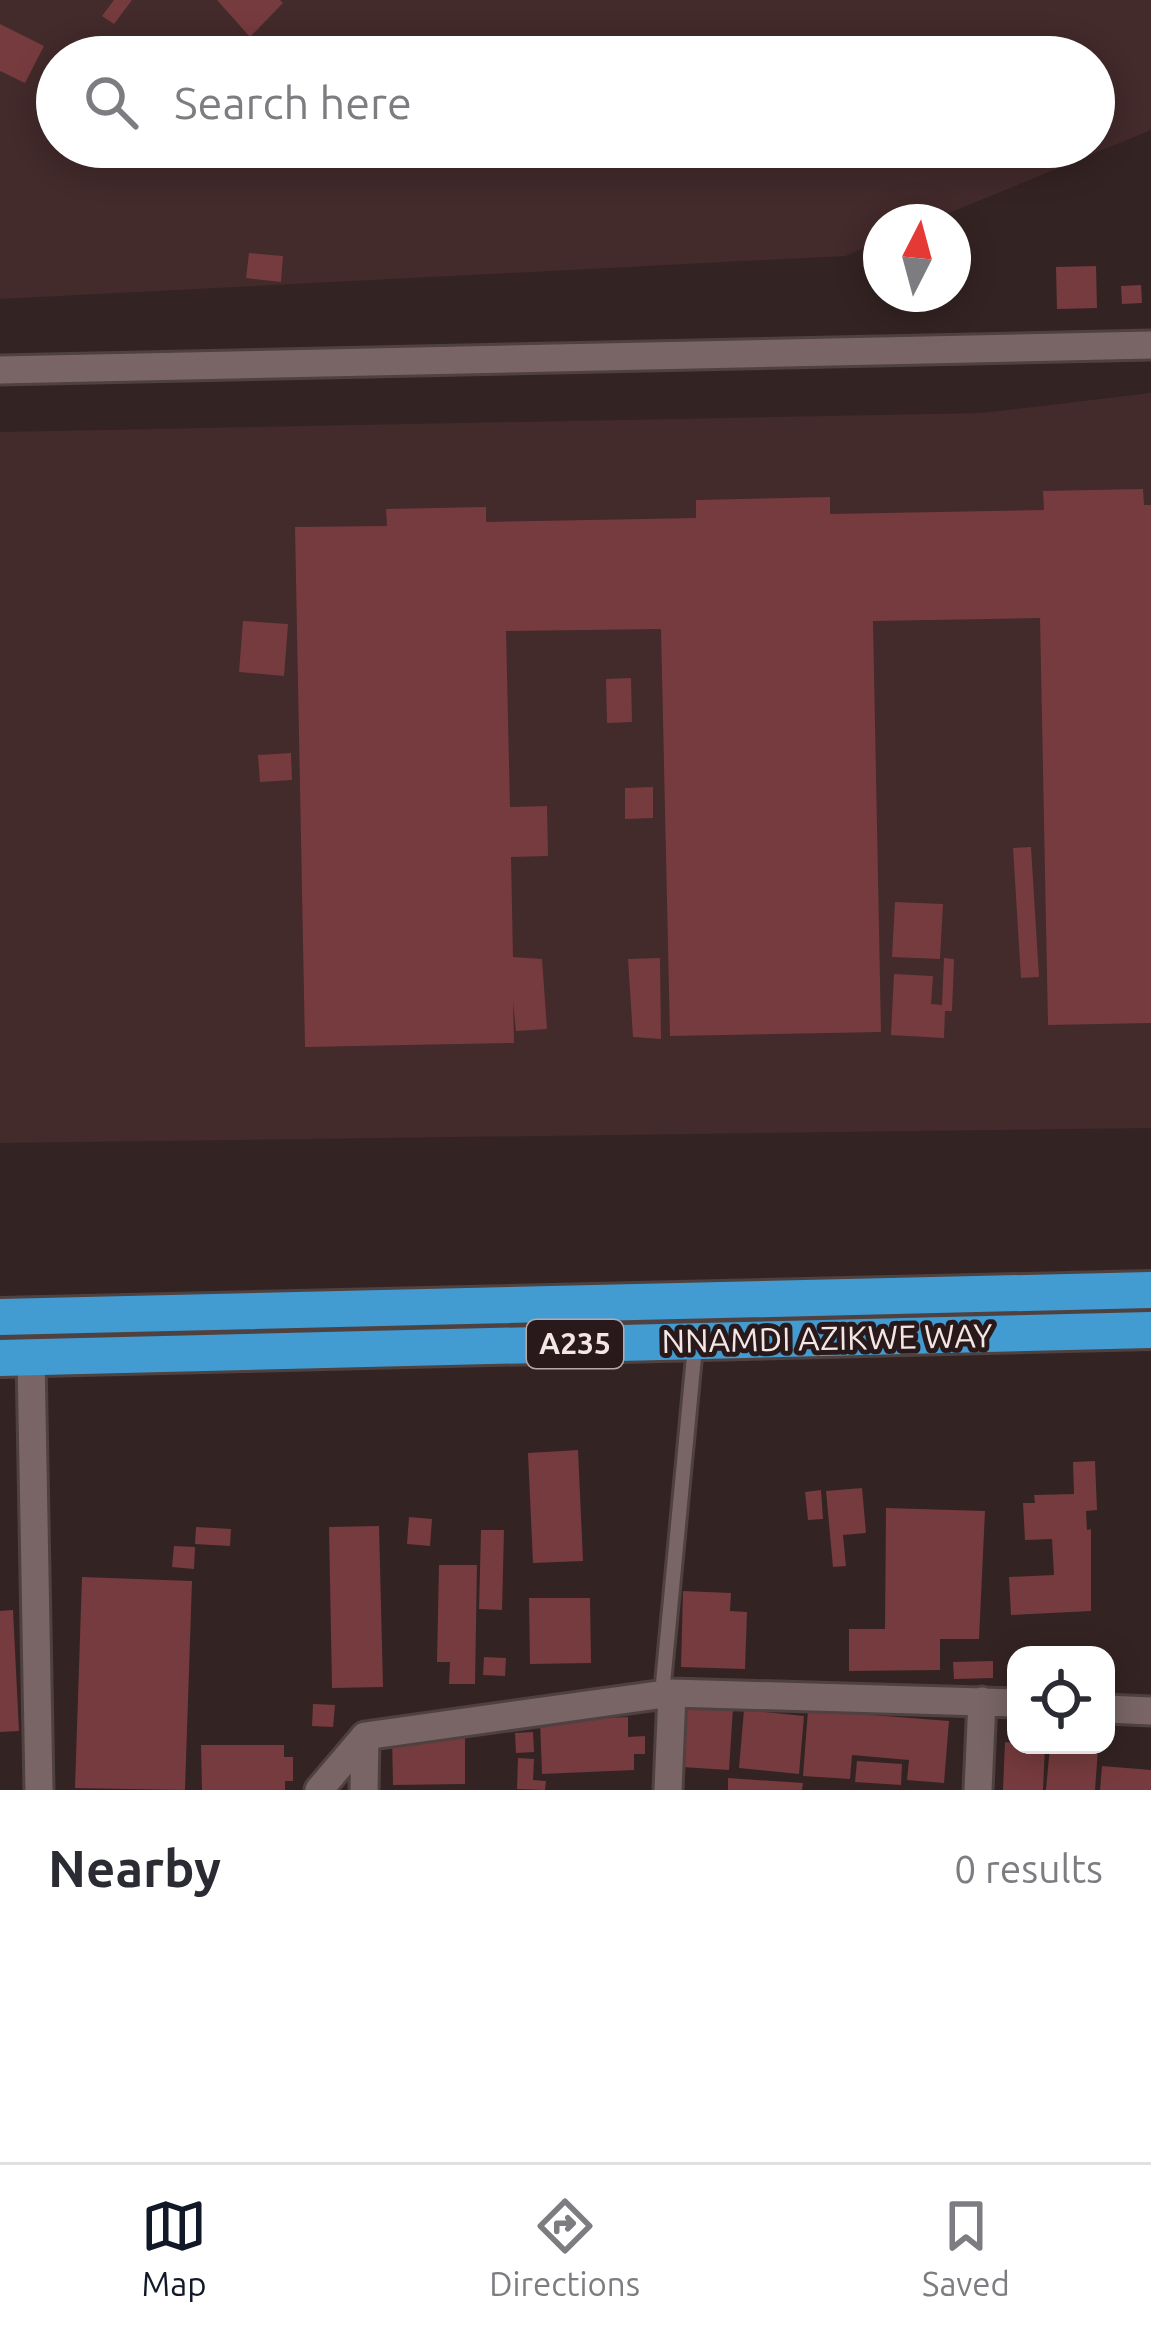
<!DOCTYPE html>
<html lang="en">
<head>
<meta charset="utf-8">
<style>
  :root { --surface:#fff; --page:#f7f7f7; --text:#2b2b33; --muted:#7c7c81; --line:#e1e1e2; --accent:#111827 }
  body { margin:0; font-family:Ubuntu,sans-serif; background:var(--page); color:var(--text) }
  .controls { position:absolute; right:36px; bottom:36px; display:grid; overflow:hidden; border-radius:24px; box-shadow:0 6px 30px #0003 }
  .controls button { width:108px; height:108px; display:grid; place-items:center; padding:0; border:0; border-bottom:3px solid var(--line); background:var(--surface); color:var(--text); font:60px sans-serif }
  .compass { position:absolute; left:863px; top:204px; width:108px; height:108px; border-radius:50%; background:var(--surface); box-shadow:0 6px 30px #0003; rotate:6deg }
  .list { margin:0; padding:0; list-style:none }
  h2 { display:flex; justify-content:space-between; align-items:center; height:156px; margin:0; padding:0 48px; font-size:51px }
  h2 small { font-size:39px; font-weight:400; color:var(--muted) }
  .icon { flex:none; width:66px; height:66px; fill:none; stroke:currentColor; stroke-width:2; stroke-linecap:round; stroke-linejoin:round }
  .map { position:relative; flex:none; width:1151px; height:1790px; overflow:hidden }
  .search { position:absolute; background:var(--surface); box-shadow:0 6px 30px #0003; left:36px; right:36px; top:36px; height:132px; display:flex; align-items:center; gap:30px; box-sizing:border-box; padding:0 42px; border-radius:66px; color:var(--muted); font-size:45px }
  .sheet { height:372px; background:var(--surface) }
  nav { display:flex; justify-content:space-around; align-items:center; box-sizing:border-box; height:168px; border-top:3px solid var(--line); background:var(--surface); font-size:33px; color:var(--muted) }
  nav a { display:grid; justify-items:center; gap:6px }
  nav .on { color:var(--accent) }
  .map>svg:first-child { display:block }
  .built { fill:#432a2b; fill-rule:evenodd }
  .building { fill:#763b3e }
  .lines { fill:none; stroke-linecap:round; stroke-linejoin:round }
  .service-casing { stroke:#4f4140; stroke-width:20 }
  .minor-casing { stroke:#4f4140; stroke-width:33 }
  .trunk-casing { stroke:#4f4140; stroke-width:42 }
  .service { stroke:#796565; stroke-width:14 }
  .minor { stroke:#796565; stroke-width:27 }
  .trunk { stroke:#429cd1; stroke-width:36 }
  .labels { text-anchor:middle; stroke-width:10; stroke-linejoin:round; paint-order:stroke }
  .shield { fill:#2a191a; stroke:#b7a9a9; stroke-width:3 }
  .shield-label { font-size:30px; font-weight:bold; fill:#f3e7e6 }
  .street-label { font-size:33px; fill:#f3e7e6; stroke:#2a191a }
</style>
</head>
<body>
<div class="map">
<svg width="1151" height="1790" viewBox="0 0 1151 1790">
  <rect width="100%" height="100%" fill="#342323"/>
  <path class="built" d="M0,0H1151V130L927,222H881V241L845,256L0,299ZM57,57H1094V147H57Z
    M1151,393V1128L0,1143V432L981,413Z"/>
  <path class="building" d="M114,0H132L114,24L102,16Z
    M217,0H280L283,3L250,37Z
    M0,24L44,46L25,83L0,71Z
    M249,253L283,256L281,282L246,278Z
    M1096,266L1097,308L1057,309L1056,267Z
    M1141,285L1142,303L1122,304L1121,286Z
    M1143,489L1144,505H1151V1023L1048,1025L1040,618L873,621L881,1032L670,1036L661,629L506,631L510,807L547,806L548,856L511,857L513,957L542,959L547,1029L516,1031L513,1001L514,1043L305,1047L295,527L387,526L386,509L486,507V522L696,518V500L830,497V514L1044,510L1043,491Z
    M243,621L288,624L284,676L239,672Z
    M631,678L632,722L607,723L606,679Z
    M291,753L292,780L260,782L258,755Z
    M653,787V818L625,819V788Z
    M1031,847L1039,977L1021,978L1013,848Z
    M895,902L943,904L940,959L892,957Z
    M660,958L661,1039L633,1037L628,959Z
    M944,958L954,959L952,1011H945L944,1038L891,1035L894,974L933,976L931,1004L942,1005Z
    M578,1450L583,1561L533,1563L528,1453Z
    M1095,1461L1097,1510L1086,1511L1087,1530L1091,1529V1611L1011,1615L1009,1577L1054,1575L1052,1539L1025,1540L1023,1503H1035L1034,1495L1074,1494L1073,1462Z
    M862,1488L866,1533L843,1535L846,1566L833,1567L826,1491Z
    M821,1490L823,1519L808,1520L805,1492Z
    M886,1508L985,1511L979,1639H940V1670L849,1671V1629H885Z
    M409,1517L432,1519L430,1546L407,1544Z
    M379,1526L383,1687L332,1688L329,1527Z
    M196,1527L231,1529L230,1546L195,1544Z
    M481,1530H504L502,1610L479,1609Z
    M174,1546L195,1547L194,1569L172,1567Z
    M439,1565H477L475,1684H449L450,1662H437Z
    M82,1577L192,1581L185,1790L75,1788Z
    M683,1591L731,1593L730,1611L747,1612L745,1669L681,1667Z
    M529,1598H590L591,1663L530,1664Z
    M13,1610L19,1731L0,1732V1611Z
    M484,1657L506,1658L505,1676L483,1675Z
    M993,1661V1678L954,1679L953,1662Z
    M313,1704L335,1705L333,1727L312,1726Z
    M686,1705L733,1708L729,1770L682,1767Z
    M744,1710L804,1716L799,1774L739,1768Z
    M808,1710L949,1721L944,1783L907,1780L909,1760L852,1755L850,1779L803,1776Z
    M628,1717V1737L645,1736V1754H634V1770L542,1774L540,1721Z
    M533,1732L534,1752L516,1753L515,1733Z
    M465,1735V1784L393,1785L392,1736Z
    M1005,1742L1045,1745L1043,1790H1003Z
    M201,1745H284V1757H293V1781H285V1790H202Z
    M1050,1746L1098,1749L1095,1790H1046Z
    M518,1758L534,1759L533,1780L546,1781L545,1790L517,1789Z
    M857,1761L902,1764L901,1785L855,1782Z
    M1102,1766L1151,1770V1790H1100Z
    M728,1778L803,1783L802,1790H728Z"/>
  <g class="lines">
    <g class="service-casing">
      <path id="service" d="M662,1694L695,1346"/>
    </g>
    <g class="minor-casing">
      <path id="minor" d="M0,370L1151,345
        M31,1358L39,1790
        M1106,1709L1151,1711
        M319,1790L365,1736L672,1693L1016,1703
        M364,1790L365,1736
        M668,1790L672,1693
        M978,1790L982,1701"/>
    </g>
    <g class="trunk-casing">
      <path id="trunk" d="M0,1317L1151,1290
        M0,1358L1151,1330"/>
    </g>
    <use href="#service" class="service"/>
    <use href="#minor" class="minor"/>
    <use href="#trunk" class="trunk"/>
  </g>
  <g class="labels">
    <rect class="shield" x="527" y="1320" width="96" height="48" rx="9"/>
    <g class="shield-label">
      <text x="575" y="1354">A235</text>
    </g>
    <g class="street-label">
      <text transform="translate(827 1338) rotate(-1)" y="12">NNAMDI AZIKWE WAY</text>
    </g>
  </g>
</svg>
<div class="controls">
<button><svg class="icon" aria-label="locate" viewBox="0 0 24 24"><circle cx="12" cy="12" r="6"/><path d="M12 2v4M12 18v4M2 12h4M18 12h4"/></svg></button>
</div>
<svg class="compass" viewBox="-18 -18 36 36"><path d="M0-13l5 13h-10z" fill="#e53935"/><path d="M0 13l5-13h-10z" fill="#7c7c81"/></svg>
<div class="search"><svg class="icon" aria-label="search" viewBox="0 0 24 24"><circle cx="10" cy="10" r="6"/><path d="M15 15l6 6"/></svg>Search here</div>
</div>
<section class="sheet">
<h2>Nearby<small>0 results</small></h2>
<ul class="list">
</ul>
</section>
<nav>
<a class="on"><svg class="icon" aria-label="map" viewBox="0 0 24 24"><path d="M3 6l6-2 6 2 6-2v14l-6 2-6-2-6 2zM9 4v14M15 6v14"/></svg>Map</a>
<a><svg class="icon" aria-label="directions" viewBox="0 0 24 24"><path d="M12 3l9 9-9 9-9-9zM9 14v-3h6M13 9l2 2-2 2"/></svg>Directions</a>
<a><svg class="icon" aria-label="saved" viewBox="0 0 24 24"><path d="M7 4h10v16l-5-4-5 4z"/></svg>Saved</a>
</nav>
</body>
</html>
